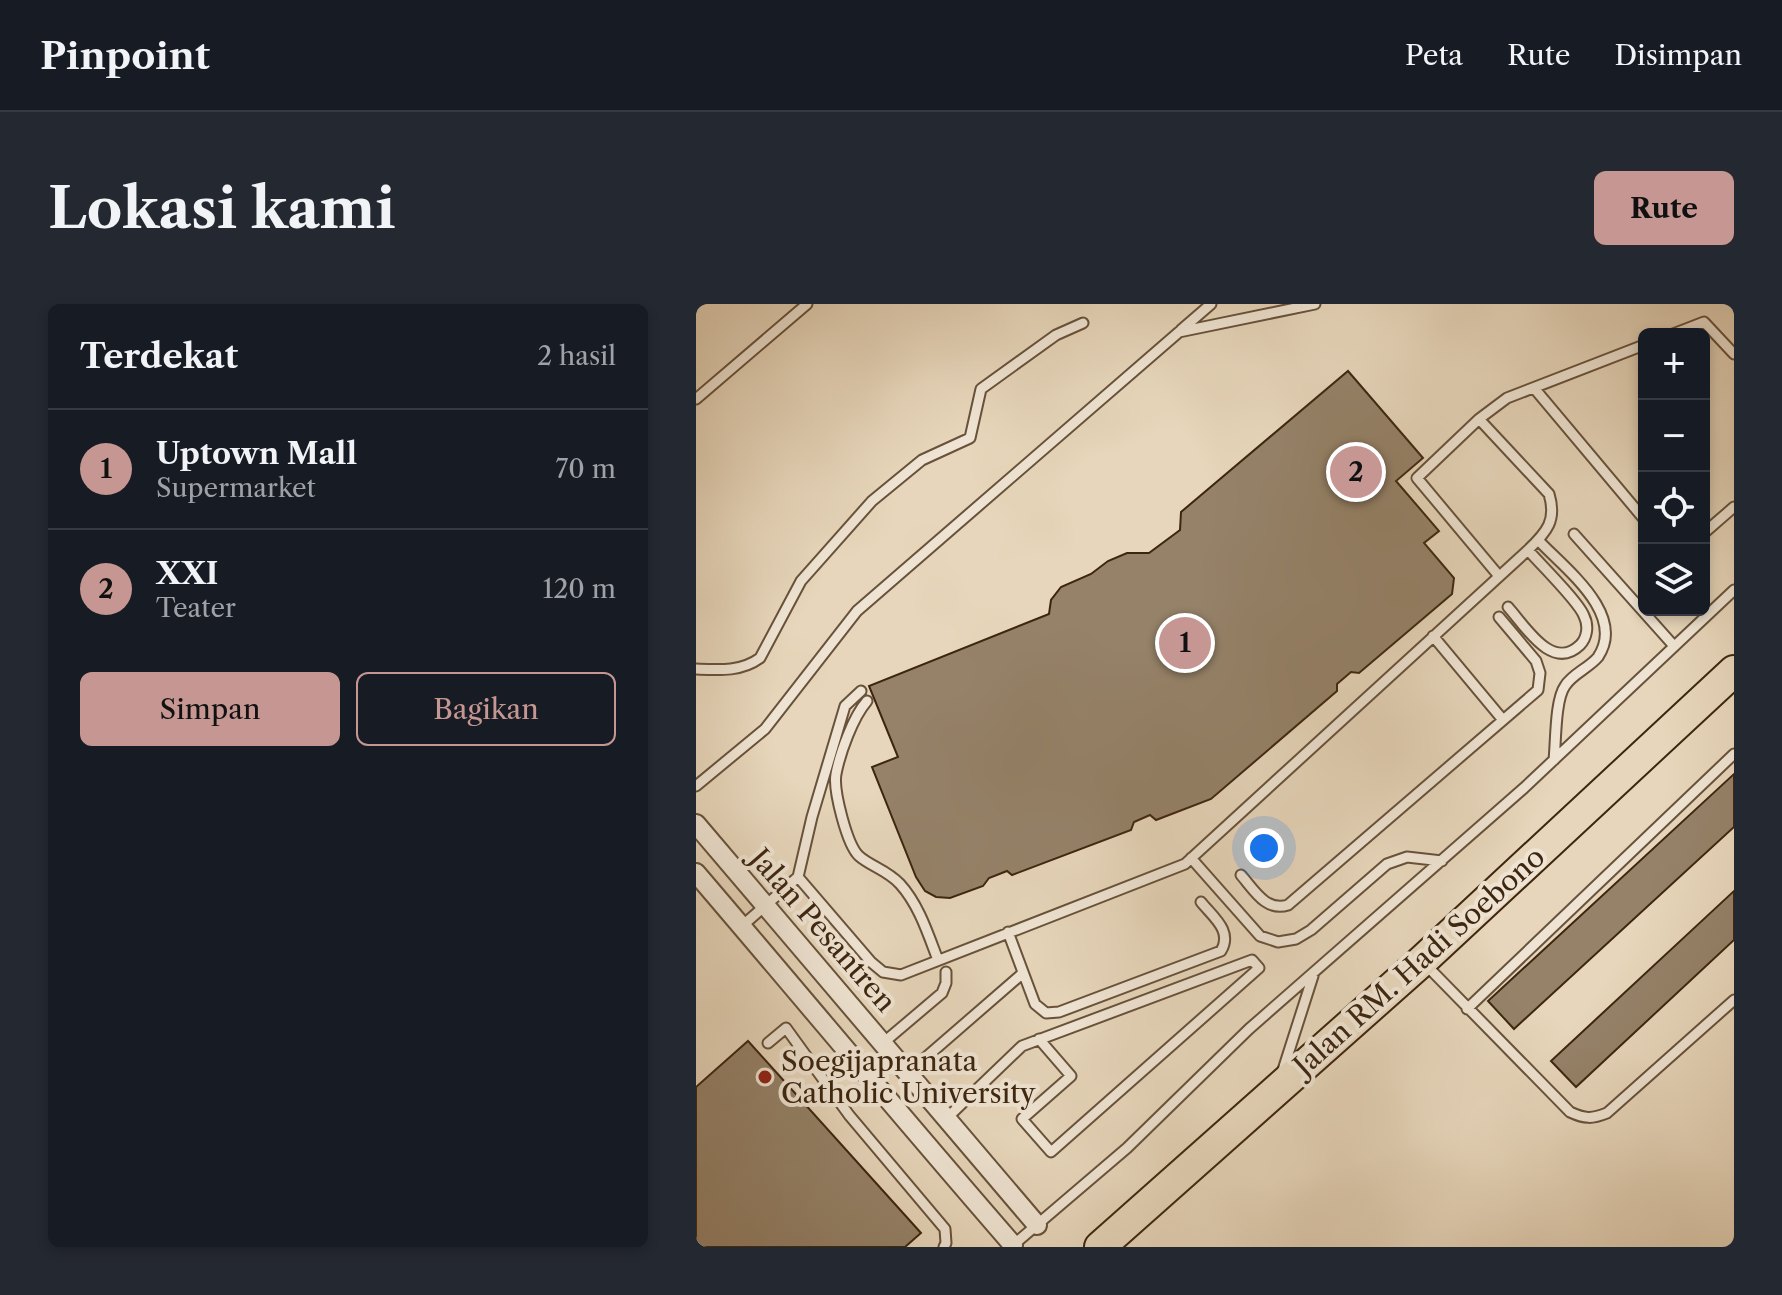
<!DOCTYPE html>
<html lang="id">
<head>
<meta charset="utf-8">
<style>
  :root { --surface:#171b24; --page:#242831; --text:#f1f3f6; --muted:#9ea1a6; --line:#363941; --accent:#c59692 }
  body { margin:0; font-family:"Libre Caslon Text",serif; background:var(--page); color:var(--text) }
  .controls { position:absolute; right:24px; top:24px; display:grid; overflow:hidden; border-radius:12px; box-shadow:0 4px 12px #0003 }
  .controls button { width:72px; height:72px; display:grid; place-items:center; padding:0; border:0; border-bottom:2px solid var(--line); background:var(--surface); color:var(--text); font:40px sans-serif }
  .you { position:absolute; left:568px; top:544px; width:28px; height:28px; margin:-20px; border:6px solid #fff; border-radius:50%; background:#1a73e8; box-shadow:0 0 0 12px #1a73e833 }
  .badge { display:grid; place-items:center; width:52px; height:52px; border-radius:50%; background:var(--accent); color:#111; font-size:26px; font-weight:700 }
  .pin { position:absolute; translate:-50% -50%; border:4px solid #fff; box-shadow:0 2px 8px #0006 }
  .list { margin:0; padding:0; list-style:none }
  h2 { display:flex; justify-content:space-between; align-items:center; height:104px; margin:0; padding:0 32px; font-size:34px }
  h2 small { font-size:26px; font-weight:400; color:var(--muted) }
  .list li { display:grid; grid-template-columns:52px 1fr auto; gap:24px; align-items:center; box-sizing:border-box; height:120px; padding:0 32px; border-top:2px solid var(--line) }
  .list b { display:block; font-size:30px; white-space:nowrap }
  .list p { margin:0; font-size:26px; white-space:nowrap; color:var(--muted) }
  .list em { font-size:26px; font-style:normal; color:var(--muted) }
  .actions { display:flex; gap:16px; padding:24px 32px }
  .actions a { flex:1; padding:18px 0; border:2px solid var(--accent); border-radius:12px; text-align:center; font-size:28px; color:var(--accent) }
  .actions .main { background:var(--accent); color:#111 }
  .icon { flex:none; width:44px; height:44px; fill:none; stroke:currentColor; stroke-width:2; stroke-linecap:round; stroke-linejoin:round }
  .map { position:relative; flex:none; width:1038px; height:943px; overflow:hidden; border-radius:12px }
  header { display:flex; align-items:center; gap:48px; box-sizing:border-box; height:112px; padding:0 40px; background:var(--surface); border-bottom:2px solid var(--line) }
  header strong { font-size:38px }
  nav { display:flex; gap:44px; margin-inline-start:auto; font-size:28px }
  .intro { display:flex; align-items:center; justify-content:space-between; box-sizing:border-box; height:192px; padding:0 48px }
  h1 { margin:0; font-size:56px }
  .button { padding:20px 36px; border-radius:12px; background:var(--accent); color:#111; font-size:28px; font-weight:700 }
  main { display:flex; gap:48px; padding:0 48px }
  aside { flex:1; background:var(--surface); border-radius:12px; box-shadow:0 4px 12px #0003 }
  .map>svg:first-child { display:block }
  .building { fill:#958269; stroke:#3d2610; stroke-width:2 }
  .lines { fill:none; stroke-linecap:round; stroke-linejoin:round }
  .service-casing { stroke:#68523b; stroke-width:13 }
  .minor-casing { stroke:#68523b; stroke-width:22 }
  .primary-casing { stroke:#3d2610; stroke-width:34 }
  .service { stroke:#efe4d3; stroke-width:9 }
  .minor { stroke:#efe4d3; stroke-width:18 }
  .primary { stroke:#e7d6bb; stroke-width:30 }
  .poi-dot { fill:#8f2418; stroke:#efe4d3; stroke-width:3 }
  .labels { text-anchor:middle; stroke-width:8; stroke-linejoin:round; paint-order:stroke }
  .street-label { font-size:28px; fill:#3d2610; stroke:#efe4d3 }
  .poi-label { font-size:28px; fill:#3d2610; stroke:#efe4d3; text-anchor:start }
</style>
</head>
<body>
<header>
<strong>Pinpoint</strong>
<nav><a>Peta</a><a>Rute</a><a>Disimpan</a></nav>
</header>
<div class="intro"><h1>Lokasi kami</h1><a class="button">Rute</a></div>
<main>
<aside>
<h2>Terdekat<small>2 hasil</small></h2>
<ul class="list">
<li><span class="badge">1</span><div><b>Uptown Mall</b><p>Supermarket</p></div><em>70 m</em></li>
<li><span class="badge">2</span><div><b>XXI</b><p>Teater</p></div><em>120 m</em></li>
</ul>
<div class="actions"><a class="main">Simpan</a><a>Bagikan</a></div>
</aside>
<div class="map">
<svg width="1038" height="943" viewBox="0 0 1038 943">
  <rect width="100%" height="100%" fill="#e7d6bb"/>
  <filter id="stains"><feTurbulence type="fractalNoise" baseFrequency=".0025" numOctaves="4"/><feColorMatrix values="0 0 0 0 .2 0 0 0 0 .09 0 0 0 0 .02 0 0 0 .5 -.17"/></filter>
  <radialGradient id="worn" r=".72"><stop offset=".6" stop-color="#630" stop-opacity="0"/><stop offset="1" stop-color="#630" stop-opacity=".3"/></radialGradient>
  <path class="building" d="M652,67L727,154L700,177L743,227L728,239L758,274L756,290L663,369L655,368L641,380V387L515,495L460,516L454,511L438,518L435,526L316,571L311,567L293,574L287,582L254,594L240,593L229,587L220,573L176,463L202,453L173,382L353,310L355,296L365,283L395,270L412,257L431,249H453L484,226L485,208Z
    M1038,470V523L818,725L792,697Z
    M1038,587V636L880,783L855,757Z
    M52,737L225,929L209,943H0V783Z"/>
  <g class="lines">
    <g class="service-casing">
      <path id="service" d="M485,26L515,0
        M977,30L1008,18L1038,50
        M838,84L948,215
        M0,95L111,0
        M783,115L811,94L948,41
        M1008,229L1038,203
        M878,230L978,342
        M842,236C868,264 931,310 902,353C893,364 876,370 869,382C859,396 860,437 858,456
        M812,303C829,322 856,368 884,341C891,334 893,322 888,312C883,298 844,260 832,246
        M737,332L807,416
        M0,365C22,366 45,368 64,354L105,277L176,197L226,156L274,134L285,85L360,31L387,19
        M171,397C157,413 144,449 140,470C137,486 151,541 163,552C174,562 191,566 204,580C223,601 232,630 242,656
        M0,482L69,425L161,307L483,28L619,0
        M495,554L564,632L582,638L600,635L615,626L691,560L711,553L746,557
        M545,571C558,586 570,608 592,601L842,386L844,369L840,357L803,313
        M102,573L175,658L187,668L205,671L489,560L832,246C851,228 861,216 853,190L783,115L721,174L803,272
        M46,622L102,573L116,513L149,402L165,387
        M312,628L339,700L350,709L363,708L525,647C537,627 517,613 505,598
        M729,660L874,808C889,815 896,815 911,809L1038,696
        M771,705L1038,450
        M72,739L90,724L153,811L249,925L250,939L248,943
        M187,739L246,689L250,679V668
        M213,768L327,669
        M586,769L617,672
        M252,813L326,742L556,656L563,664L355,848L326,815L375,772L343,735
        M315,943L431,844L553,725L828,484L1038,286"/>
    </g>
    <g class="minor-casing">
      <path id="minor" d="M0,520L341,921
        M0,569C106,693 210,818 317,941"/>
    </g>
    <g class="primary-casing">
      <path id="primary" d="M404,943L726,657L1038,367"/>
    </g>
    <use href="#service" class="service"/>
    <use href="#minor" class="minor"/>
    <use href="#primary" class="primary"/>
  </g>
  <circle class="poi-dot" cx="69" cy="773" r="8"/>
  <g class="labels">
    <g class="street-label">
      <text transform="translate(127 626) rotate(49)" y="10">Jalan Pesantren</text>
      <text transform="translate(723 657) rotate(-42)" y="10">Jalan RM. Hadi Soebono</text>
    </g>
    <g class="poi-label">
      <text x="85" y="767">Soegijapranata<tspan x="85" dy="32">Catholic University</tspan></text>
    </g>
  </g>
  <rect width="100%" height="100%" filter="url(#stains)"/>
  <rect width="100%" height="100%" fill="url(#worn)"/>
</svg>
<div class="controls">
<button>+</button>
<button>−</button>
<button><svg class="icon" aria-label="locate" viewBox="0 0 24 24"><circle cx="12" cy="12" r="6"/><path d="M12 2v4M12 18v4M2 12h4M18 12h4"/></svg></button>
<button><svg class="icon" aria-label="layers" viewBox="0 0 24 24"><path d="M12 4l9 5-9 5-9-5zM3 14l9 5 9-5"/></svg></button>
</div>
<div class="you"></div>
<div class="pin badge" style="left:489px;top:339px">1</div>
<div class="pin badge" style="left:660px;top:168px">2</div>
</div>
</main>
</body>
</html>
